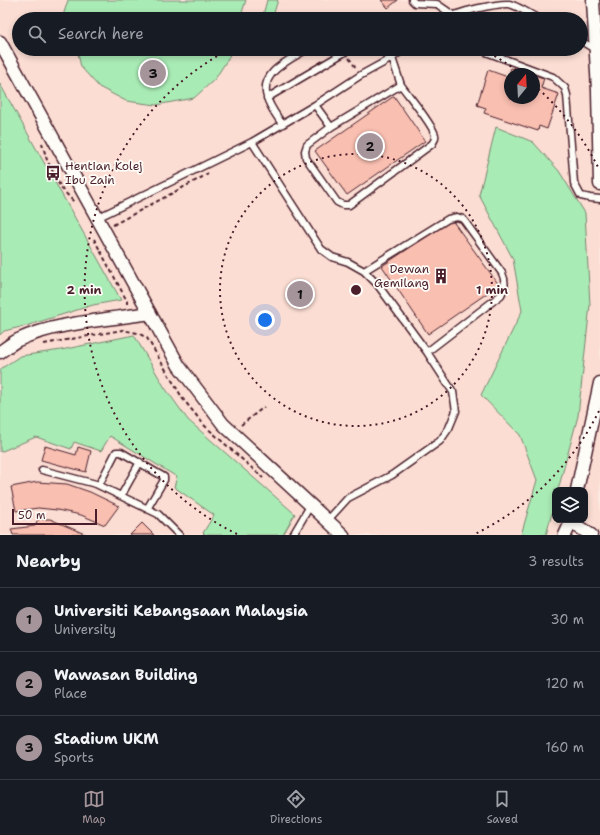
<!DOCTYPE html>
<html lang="en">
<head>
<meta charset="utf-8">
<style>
  :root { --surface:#171b24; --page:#242831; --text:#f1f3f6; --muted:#9ea1a6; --line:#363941; --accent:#a6949b }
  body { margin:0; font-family:"Shantell Sans",sans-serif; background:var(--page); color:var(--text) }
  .controls { position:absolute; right:12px; bottom:12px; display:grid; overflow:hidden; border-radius:8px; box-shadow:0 2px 6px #0003 }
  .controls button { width:36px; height:36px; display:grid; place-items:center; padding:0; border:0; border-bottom:1px solid var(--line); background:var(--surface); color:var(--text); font:20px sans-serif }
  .compass { position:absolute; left:504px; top:68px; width:36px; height:36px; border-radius:50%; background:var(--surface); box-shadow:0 2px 6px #0003; rotate:18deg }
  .scale { position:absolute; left:12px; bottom:10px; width:85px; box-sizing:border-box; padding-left:4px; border:2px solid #4a1f2b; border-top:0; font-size:11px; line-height:14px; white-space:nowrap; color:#4a1f2b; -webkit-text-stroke:3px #fdfcf7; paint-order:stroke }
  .you { position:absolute; left:265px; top:320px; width:14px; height:14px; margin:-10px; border:3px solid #fff; border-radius:50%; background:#1a73e8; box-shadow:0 0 0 6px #1a73e833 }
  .badge { display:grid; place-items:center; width:26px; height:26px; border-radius:50%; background:var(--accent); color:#111; font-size:13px; font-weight:700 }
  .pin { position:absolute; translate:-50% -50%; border:2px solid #fff; box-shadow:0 1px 4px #0006 }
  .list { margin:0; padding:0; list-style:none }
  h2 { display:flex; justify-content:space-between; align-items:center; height:52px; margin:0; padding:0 16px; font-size:17px }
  h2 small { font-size:13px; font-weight:400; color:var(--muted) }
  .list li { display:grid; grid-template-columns:26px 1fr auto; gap:12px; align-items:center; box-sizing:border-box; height:64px; padding:0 16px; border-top:1px solid var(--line) }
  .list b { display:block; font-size:15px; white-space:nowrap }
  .list p { margin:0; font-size:13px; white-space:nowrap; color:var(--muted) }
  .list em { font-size:13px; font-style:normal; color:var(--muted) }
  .icon { flex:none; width:22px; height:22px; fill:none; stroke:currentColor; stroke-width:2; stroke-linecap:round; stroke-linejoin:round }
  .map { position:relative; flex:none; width:600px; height:535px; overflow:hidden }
  .search { position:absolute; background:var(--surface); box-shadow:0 2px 6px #0003; left:12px; right:12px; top:12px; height:44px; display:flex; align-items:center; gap:10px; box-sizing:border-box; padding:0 14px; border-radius:22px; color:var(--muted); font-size:15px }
  .sheet { height:244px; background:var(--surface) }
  nav { display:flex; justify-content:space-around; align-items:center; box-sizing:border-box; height:56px; border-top:1px solid var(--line); background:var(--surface); font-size:11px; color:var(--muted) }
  nav a { display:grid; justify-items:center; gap:2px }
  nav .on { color:var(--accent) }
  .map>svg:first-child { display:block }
  .built { fill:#fbddd3; fill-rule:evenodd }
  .green { fill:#a9ebb5; stroke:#7a8570 }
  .building { fill:#f9bfb1; stroke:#4a1f2b }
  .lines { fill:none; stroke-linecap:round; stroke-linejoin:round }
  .service-casing { stroke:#4a1f2b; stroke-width:9 }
  .minor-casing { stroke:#4a1f2b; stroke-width:15 }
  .path { stroke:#4a1f2b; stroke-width:2; stroke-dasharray:4 3; stroke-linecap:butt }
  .service { stroke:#fdfcf7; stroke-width:6 }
  .minor { stroke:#fdfcf7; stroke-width:12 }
  .ring { fill:none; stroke:#4a1f2b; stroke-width:2; stroke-dasharray:2 4 }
  .labels { text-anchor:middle; stroke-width:3.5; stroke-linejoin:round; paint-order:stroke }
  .poi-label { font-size:12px; fill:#4a1f2b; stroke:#fdfcf7; text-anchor:start }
  .centre { fill:#4a1f2b; stroke:#fdfcf7; stroke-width:2 }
  .ring-label { font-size:12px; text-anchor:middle; font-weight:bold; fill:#4a1f2b; stroke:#fdfcf7; stroke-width:3.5; stroke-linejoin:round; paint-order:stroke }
</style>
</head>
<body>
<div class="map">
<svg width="600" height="535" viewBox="0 0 600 535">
  <rect width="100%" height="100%" fill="#fceae2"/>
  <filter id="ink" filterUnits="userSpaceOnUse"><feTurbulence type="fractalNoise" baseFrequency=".025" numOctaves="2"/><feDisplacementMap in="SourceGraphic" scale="8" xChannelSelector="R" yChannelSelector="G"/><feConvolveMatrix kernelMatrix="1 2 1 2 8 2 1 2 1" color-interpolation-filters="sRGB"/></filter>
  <g filter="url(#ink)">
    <path class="built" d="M0,0H600V535H0ZM19,19H581V49H19ZM510,74H534V98H510ZM555,490H585V520H555Z"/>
    <path class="green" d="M68,0H246L240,19H62Z
      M267,0H278L272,19H262Z
      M77,49H231L229,57L215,79L194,98L156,105L126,101L99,87L81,67Z
      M0,84L121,300L93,305L29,325L4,331L0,335Z
      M496,127L533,142L559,171L585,213L590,305L578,416L558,490H555V502L546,535H521L537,480L520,435L481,395L522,311L513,259L479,195Z
      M134,335L165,388L188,420L295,514L283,535H205L203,533L214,515L174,487L177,477L110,436L101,451L74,442L71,449L36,437L0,452V371L2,368L20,356L61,350Z"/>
    <path class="building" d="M381,0H398L388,8Z
      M511,68L531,74H510V98H534V75L544,78L541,88L559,94L547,129L539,126L538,131L484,113L486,108L477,105L488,70L508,77Z
      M394,96L425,141L347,195L315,151Z
      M452,220L499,285L428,334L382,266Z
      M45,446L76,455L78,447L91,451L86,472L41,460Z
      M37,482L67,484L90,492L119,506L105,525L81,515L57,510L38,508L16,511L11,487Z
      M38,519H50L87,535H13L11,529L35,526Z
      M142,523L154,535H130Z"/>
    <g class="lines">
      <g class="service-casing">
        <path id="service" d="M412,0L415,3L437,4L453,15
          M447,19C457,12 497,3 509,4C516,5 533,16 540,19
          M581,41L596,50
          M486,52L553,77L565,88L567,95L574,183L581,196L590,198L600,199
          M267,98L345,52L342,49
          M315,105L331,127L401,85L392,58
          M282,124C277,116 269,106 267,97C259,72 290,60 307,49
          M331,127L307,145L305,151L306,158L337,202L343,205H349L432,144C434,141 436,139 435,135C433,125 408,95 401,85
          M252,142L321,249L332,257L348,262L364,271L377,284L427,352L453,392L456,411L449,428L440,441L392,475L348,498L327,521
          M97,218L252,142L315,105L361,75L392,58L404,49
          M364,271L448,219L457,217L463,219L502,273C506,282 505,287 501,295L427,352
          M42,470L96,484L158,514L179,535
          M99,485L116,452H121L164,477V480L147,509
          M121,496L140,462
          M293,535L310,506"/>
      </g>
      <g class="minor-casing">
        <path id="minor" d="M593,0L598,91L600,184
          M0,42L179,366L223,424L343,535
          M0,352C6,348 12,343 18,340C57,322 107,320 150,313
          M577,490L600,383
          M571,522L591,535
          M565,535L572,520"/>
      </g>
      <path class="path" d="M349,58L356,68
        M42,143L47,160L61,188L74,202
        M113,225L208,174
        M94,239L127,301V304
        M44,344L122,330L138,333L147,338L183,399L205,426L263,478
        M241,425L264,407"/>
      <use href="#service" class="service"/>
      <use href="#minor" class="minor"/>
    </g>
  </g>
  <g class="ring">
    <circle cx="356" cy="290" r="136"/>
    <path d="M599 411A272 272 0 0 1 475 534M237 534A272 272 0 0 1 228 50M335 19A272 272 0 0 1 377 19M484 50A272 272 0 0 1 520 73M534 85A272 272 0 0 1 599 169"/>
  </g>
  <defs>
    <g id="bus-bare" transform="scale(1.2)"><path d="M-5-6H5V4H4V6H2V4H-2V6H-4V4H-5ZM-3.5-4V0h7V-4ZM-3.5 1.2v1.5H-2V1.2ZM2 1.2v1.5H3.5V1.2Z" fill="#4a1f2b" stroke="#fdfcf7" stroke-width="2.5" paint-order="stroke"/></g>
    <g id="building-bare" transform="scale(1.2)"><path d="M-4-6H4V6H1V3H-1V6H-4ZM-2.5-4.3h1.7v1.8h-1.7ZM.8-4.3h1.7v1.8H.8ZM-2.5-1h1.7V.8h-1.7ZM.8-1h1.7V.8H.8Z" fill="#4a1f2b" stroke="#fdfcf7" stroke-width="2.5" paint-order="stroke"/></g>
  </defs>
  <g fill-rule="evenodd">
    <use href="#bus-bare" x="53" y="173"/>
    <use href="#building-bare" x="441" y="276"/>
  </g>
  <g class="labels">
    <g class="poi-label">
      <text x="65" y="170">Hentian Kolej<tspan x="65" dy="14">Ibu Zain</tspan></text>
      <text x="429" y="273" text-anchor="end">Dewan<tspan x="429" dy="14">Gemilang</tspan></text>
    </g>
  </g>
  <circle cx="356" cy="290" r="6" class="centre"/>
  <g class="ring-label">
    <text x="492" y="294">1 min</text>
    <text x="84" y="294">2 min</text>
  </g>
</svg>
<div class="controls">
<button><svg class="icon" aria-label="layers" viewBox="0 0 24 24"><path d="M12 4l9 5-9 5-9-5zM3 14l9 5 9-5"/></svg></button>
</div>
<svg class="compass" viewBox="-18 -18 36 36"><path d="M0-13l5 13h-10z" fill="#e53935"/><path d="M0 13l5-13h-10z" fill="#9ea1a6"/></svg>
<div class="scale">50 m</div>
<div class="you"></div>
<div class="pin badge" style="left:300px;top:294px">1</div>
<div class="pin badge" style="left:370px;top:146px">2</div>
<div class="pin badge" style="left:153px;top:73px">3</div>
<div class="search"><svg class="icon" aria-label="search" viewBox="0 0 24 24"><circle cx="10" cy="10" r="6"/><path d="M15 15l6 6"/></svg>Search here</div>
</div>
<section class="sheet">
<h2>Nearby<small>3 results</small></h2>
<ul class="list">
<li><span class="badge">1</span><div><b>Universiti Kebangsaan Malaysia</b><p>University</p></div><em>30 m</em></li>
<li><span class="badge">2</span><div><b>Wawasan Building</b><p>Place</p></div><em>120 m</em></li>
<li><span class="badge">3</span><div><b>Stadium UKM</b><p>Sports</p></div><em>160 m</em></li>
</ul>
</section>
<nav>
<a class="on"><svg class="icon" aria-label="map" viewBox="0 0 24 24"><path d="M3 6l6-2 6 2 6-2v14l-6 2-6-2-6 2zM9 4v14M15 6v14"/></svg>Map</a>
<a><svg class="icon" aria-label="directions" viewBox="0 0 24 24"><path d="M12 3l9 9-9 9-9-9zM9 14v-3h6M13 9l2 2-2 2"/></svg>Directions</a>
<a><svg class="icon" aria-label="saved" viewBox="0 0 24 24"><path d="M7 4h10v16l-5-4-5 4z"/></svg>Saved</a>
</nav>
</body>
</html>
